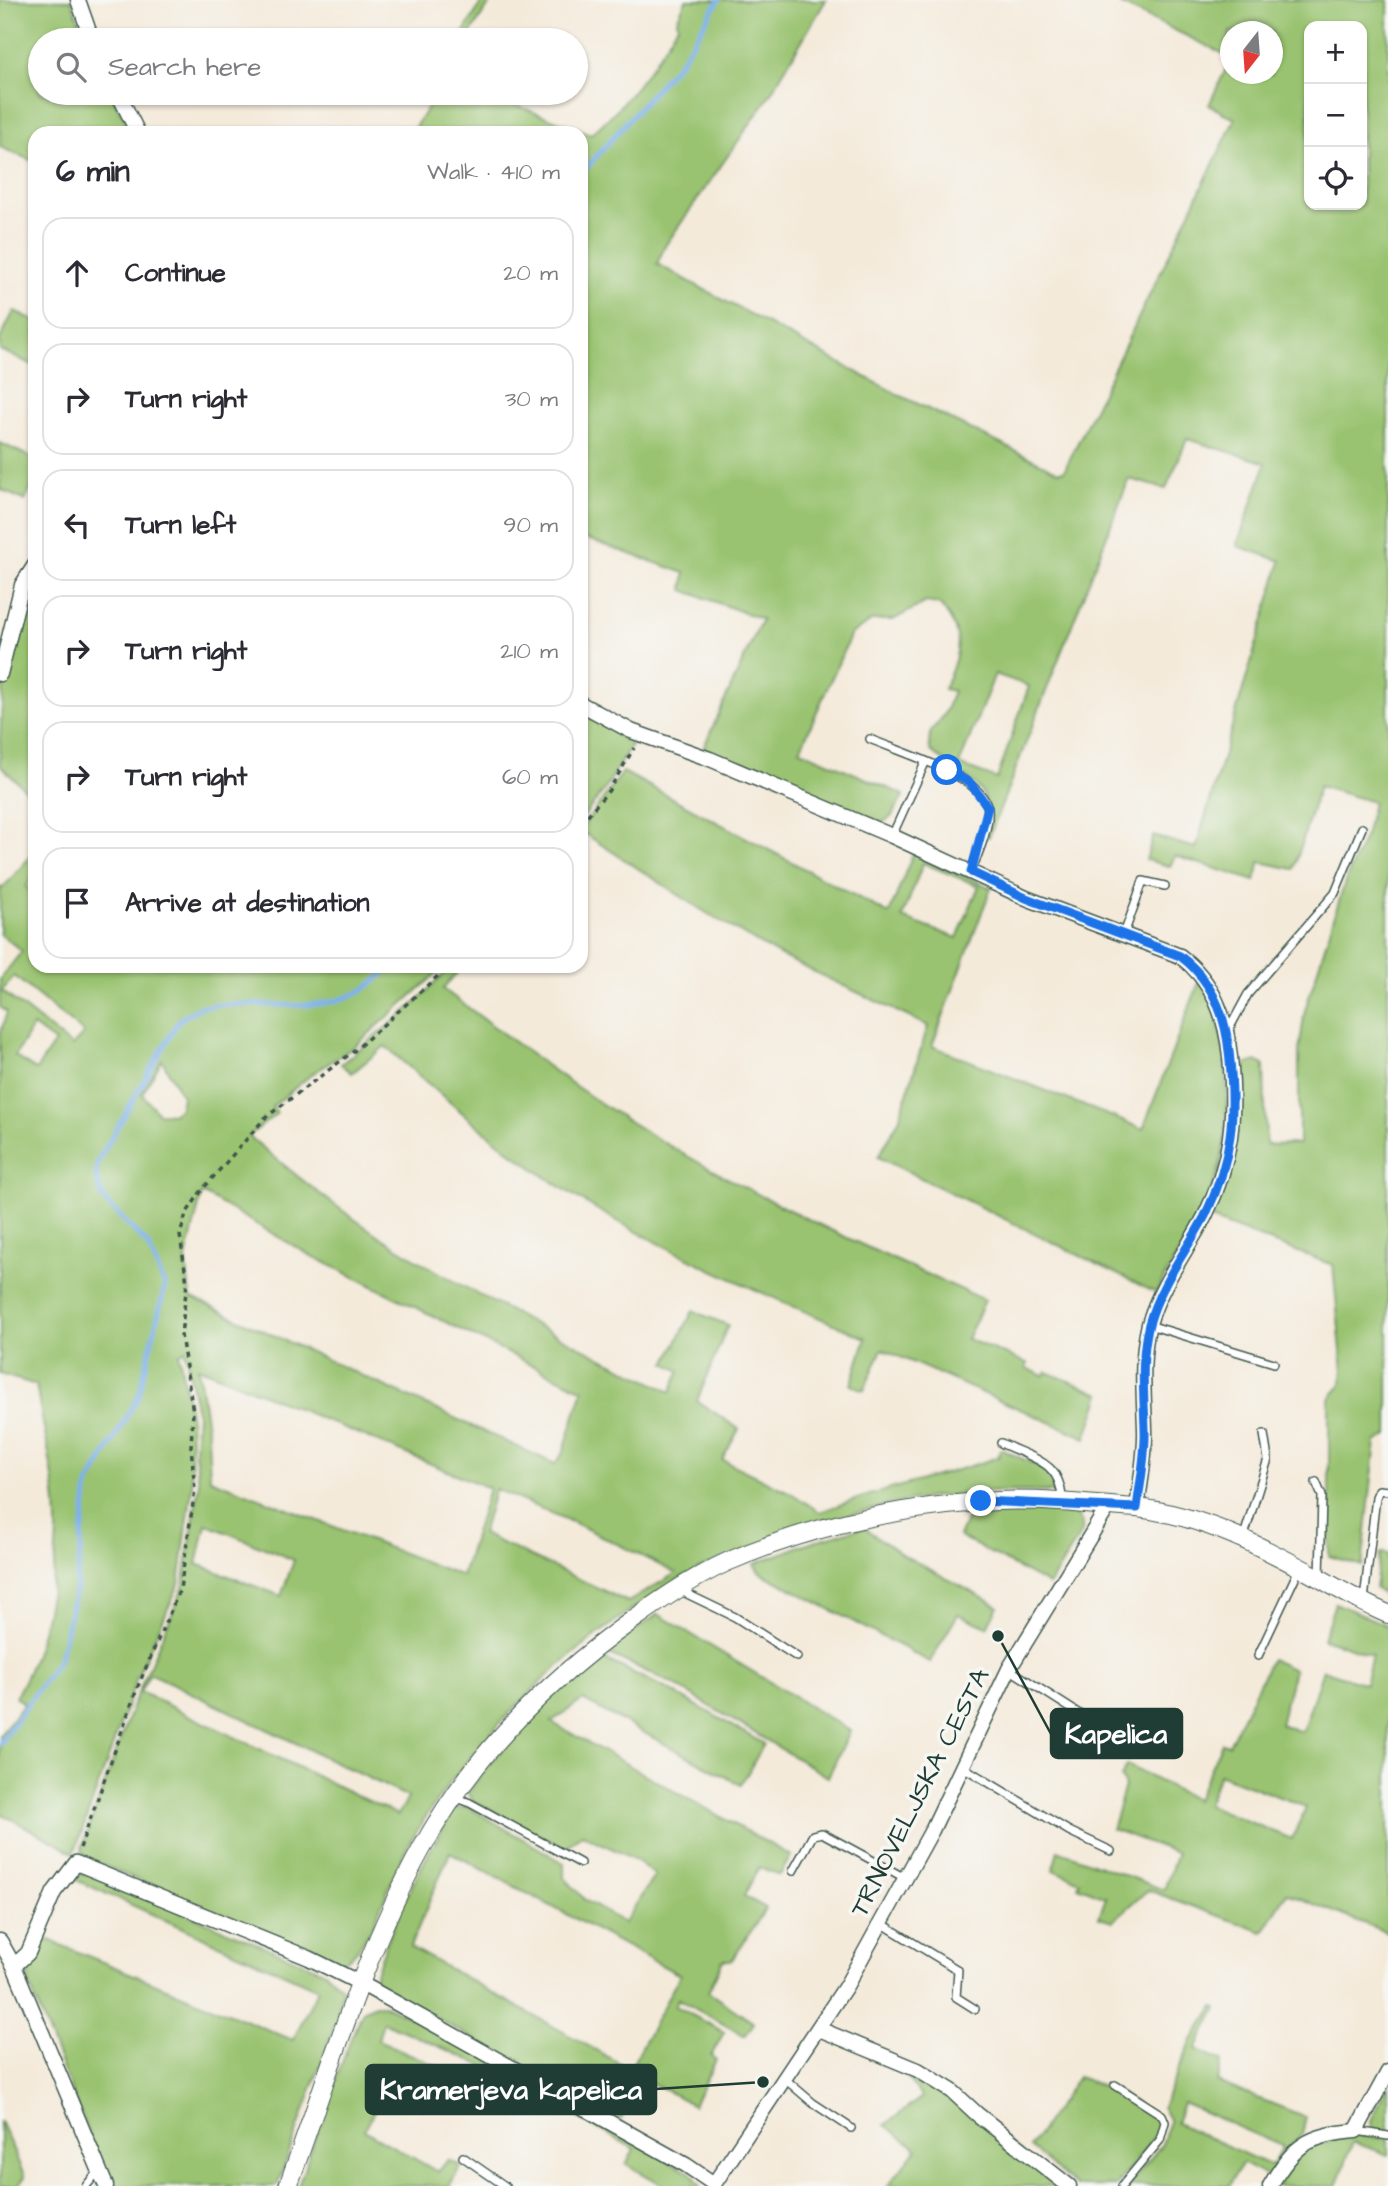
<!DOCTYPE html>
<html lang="en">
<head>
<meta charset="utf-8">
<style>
  :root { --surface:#fff; --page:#f2f2f3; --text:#2b2b33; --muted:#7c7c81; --line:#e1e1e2 }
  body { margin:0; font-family:"Architects Daughter",sans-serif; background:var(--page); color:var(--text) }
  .controls { position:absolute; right:21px; top:21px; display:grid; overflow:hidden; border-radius:14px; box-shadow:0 2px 5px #0004 }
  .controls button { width:63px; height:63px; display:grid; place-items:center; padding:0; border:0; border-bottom:2px solid var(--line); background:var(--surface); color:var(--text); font:35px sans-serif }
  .compass { position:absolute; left:1220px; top:21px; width:63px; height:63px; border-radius:50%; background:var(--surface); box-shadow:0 2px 5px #0004; rotate:197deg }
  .stop { position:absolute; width:21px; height:21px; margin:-16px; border:5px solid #1a73e8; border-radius:50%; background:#fff }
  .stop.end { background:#1a73e8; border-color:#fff; box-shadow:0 2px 7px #0008 }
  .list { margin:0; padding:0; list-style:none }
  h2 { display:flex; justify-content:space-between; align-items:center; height:91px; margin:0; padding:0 28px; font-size:30px }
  h2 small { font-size:23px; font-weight:400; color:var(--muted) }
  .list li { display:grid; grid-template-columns:46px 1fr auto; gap:21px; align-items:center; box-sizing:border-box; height:112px; margin:0 14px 14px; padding:0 14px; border:2px solid var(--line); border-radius:21px }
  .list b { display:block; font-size:26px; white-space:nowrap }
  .list em { font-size:23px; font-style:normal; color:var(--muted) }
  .icon { flex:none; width:38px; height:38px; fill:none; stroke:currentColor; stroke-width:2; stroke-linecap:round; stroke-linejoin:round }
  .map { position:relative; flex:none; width:1388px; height:2186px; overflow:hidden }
  .search { position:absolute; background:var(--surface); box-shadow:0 2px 5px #0004; left:28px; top:28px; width:560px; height:77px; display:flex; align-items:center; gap:18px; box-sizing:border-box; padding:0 24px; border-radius:38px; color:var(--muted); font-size:26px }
  .panel { position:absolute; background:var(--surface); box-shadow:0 2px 5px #0004; left:28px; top:126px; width:560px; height:847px; border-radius:21px }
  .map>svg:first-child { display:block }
  .green { fill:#99c370; stroke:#5c8052; stroke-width:2; fill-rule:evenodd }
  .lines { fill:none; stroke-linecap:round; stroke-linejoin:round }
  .stream { stroke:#7eb1eb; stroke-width:5 }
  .service-casing { stroke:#3f574d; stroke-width:10 }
  .minor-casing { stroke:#3f574d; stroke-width:17 }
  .tertiary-casing { stroke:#3f574d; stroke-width:20 }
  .path { stroke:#3f574d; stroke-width:3.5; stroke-dasharray:5 5; stroke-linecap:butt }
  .service { stroke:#fff; stroke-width:7 }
  .minor { stroke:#fff; stroke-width:14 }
  .tertiary { stroke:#fff; stroke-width:18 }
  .route { stroke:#1a73e8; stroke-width:9 }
  .labels { text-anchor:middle; stroke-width:7; stroke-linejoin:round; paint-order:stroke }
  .street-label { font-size:26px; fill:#1f3d34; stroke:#f6f6f2 }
  .leader { fill:none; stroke:#1f3d34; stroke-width:2.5 }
  .callout-dot { fill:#1f3d34; stroke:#f6f6f2; stroke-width:2.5 }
  .callout { fill:#1f3d34; stroke:#1f3d34; stroke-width:2.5 }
  .callout-label { font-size:28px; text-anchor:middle; font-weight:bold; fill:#fff }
</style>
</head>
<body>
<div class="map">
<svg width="1388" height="2186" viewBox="0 0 1388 2186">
  <rect width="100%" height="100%" fill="#f6f6f2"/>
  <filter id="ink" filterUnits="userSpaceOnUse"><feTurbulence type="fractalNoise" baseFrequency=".0143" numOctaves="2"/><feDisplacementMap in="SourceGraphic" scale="14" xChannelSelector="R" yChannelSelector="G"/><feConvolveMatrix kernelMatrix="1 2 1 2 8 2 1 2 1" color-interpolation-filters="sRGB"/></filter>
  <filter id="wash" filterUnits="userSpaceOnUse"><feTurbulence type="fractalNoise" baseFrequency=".00686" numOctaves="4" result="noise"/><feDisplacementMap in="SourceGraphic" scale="28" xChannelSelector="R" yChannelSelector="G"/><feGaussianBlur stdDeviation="1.57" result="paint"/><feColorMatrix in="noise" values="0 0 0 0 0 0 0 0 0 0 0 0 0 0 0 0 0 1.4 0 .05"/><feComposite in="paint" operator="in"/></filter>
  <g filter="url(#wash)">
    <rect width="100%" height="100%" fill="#f4eada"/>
    <path class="green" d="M0,0H71L86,40H40V93H110L132,133H35V162L0,147Z
      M483,0H492L466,40H459Z
      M686,0H826L766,101L665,246L657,264L895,393L1057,471H1064L1235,119L1209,105L1230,60V74H1272V32H1230V57L1112,0H1388V1435L1376,1442L1362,1566L1329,1556V1399L1340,1387L1343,1372L1333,1265L1211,1219L1237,1073L1244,1065L1256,1061L1264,1065L1266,1145L1299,1144V1051L1305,1010L1346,879L1366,833L1373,802L1319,786L1294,869L1260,862L1255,881L1175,856L1170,866L1146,860L1153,836L1196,848L1281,561L1237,546L1266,463L1187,439L1166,489L1129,479L989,837L985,836C999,782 961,779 930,750C927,724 935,732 944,714C948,707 950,699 953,691L944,689C959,654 967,634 939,604L926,602L893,620H873L851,634L800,750L904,795L891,817L882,823L702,751L762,619L683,590L685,573L581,537V133H411L434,98L432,93H484L591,134C626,105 655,64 678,25L677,20ZM1309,26H1362V205H1309ZM995,674L1029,686L997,779L959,765Z
      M14,311L35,321V366L0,350V339Z
      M0,443L35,459V480L25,501L0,489Z
      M35,573V799L0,765C0,696 5,636 35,573Z
      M581,712L629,735L633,741L607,786L581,820Z
      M623,772L889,914L914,851L991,888L932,1046L1143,1129L1199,982C1232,1017 1232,1130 1217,1174C1204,1215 1176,1255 1156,1293L878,1157L899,1120L928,1026L779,955L705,912L585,834L581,837V829ZM923,863L979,886L957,938L902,918Z
      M35,851V874L26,887L35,895V966H445L354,1047L312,1074L272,1107L277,1113L249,1136C302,1181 356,1224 416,1259C498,1308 585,1349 671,1392L680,1371L666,1363L693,1311L728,1325L697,1401L739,1429L722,1460L791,1493L820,1512C878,1489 939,1478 998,1457L1001,1449L1054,1473L1058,1486L1055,1492C949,1487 869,1504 770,1542C742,1553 712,1561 686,1575C664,1585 644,1601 624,1615C546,1670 489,1728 434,1805C422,1821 412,1839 403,1855C388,1885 372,1943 345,1961L327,1959L83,1857L82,1847L134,1702L183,1588L199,1483L195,1452L197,1414L185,1350L179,1354L190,1414L192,1487L179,1584L138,1675L74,1853L0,1813V1735L24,1703L15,1697C42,1654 55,1584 57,1533C58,1484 44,1433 36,1385L0,1374V1035L7,1012L0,1007V979L22,951L0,934V887L2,889ZM14,976L84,1033L72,1046L2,991ZM33,1026L55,1042L36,1070L15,1056ZM162,1060L182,1096L180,1108L172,1114L158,1113L142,1094ZM202,1193L310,1255L583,1390L563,1453L555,1464L190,1297L186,1258ZM198,1367L489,1488L462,1576L210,1479L208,1434ZM495,1489L579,1525L676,1573L628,1602L482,1534ZM206,1524L294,1560L281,1596L197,1564ZM150,1673L408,1797V1798L398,1815L140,1692Z
      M452,966H463L443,989C498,1029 553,1073 611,1110C729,1186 857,1244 985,1300L967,1339L1027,1363L1026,1368L1044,1376L1047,1372L1101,1394L1086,1438L882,1349L864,1390L851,1385L866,1338C766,1295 665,1252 573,1195C505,1153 445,1098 385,1046L352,1073L341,1064L410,1008Z
      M1059,1510L1076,1515L1082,1523V1532L1049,1585L959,1536L970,1512Z
      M863,1527L903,1555L998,1606L987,1627L958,1614L930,1662L759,1572L754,1564L808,1543Z
      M1380,1553L1388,1554V1598L1375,1588Z
      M1335,1603L1388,1626V1933L1287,1893L1263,1932L1148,1890L1113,1921L1099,1917L1106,1897L1078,1886L1080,1881L1053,1870L1058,1850L1164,1890L1177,1853L1112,1829L1125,1786L1121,1777L1127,1765L1196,1800L1222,1743L1229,1745L1271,1659L1294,1670L1280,1724L1302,1732L1323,1670L1365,1684L1372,1655L1323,1639ZM1219,1774L1306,1807L1292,1839L1207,1805Z
      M658,1614L850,1731L828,1777L673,1684L605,1652Z
      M598,1656L671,1691L764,1744L741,1785L583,1700L551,1722L791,1856L780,1875L759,1867L744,1896L766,1908L732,1960H723L708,1992L754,2023L745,2036L678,1999L675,2006L724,2032L711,2056L716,2060L693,2105L639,2076L621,2120L378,1986L374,1979C394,1917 421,1864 454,1809L468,1807L564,1863V1877L585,1900L624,1923L655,1875L634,1859L582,1834L565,1848L473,1801L468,1792C507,1740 548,1697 598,1656ZM450,1852L680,1975L630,2069L410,1947Z
      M92,1874L325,1972L342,1988L337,2019L277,2186H109L28,1981L31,1962L44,1938L293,2040L318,1989L74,1879L79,1875Z
      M375,2005H384L413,2018L691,2173L701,2186H665L626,2164L635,2149L521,2086L505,2109L465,2088L459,2100L447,2095L442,2104L424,2105L384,2091L364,2130L438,2172L448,2160L461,2166L449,2186H298L351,2038L363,2011ZM383,2022L509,2077L503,2095L378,2040Z
      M1214,2007L1217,2008L1196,2049L1222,2061L1217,2082L1306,2117L1302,2134L1285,2151L1270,2178L1242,2163L1229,2186H1128L1162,2144L1170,2121L1162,2107L1192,2040ZM1183,2103L1282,2146L1283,2147L1271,2166L1176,2123Z
      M903,2071C939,2077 1028,2160 1061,2186H888L917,2149L885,2125L922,2097Z
      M1078,2077L1116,2091L1158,2118L1160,2127L1155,2136L1116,2186H1076L1030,2147Z
      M1388,2084V2133L1374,2129L1370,2123Z
      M0,2121L25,2177L18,2186H0Z
      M1353,2135L1388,2139V2155L1353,2142L1337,2186H1277L1302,2148Z"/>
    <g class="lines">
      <path class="stream" d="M581,174L682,59L719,0
        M0,1743L60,1658L76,1586L88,1485L139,1395L165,1286L148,1245L103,1199L96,1176L98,1161L179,1020L200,1007L216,1005C279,1000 344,1022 391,966"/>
    </g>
  </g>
  <g filter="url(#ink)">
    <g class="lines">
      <g class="service-casing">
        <path id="service" d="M870,739C897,751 984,776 988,809C990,828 978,854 971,872
          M892,836L925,763
          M1124,934L1143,881L1165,886
          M1228,1031L1248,994L1335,893L1362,828
          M1149,1325L1274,1363
          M1001,1443C1033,1459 1062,1461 1062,1502
          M1316,1482L1322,1496L1320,1578
          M1243,1539L1268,1459L1264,1434
          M679,1590L735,1617L797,1657
          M1364,1600L1376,1497L1379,1490L1388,1491
          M1258,1656L1299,1569
          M1009,1669L1081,1715L1158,1746
          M963,1767L1069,1831L1111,1851
          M454,1797L468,1802L580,1863
          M793,1871L813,1835L822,1833L905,1878
          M881,1923L958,1970L956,1997L975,2009
          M785,2079L813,2103L851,2128
          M1115,2085L1162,2115L1165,2122L1160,2140L1122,2186
          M1357,2131L1388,2136
          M463,2157L505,2186
          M86,2186L100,2169"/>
      </g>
      <g class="minor-casing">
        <path id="minor" d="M78,0L92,40
          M118,93L138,133
          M0,674L22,585L35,565
          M581,704L631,731L710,759L892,836L1026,898L1180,956C1213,981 1226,1016 1230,1057C1236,1116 1232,1161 1205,1216C1186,1252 1160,1285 1149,1324C1140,1360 1144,1393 1145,1429C1146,1455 1140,1483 1137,1508
          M0,1941L14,1966L28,1953L54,1892L76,1863L309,1958L362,1984L686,2165L714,2184L846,1986L932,1830L1009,1669L1108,1507
          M14,1966L106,2186
          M819,2029L918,2070L952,2091L977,2114L1069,2186
          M1270,2186C1294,2145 1308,2135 1356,2131L1388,2072"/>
      </g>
      <g class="tertiary-casing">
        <path id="tertiary" d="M288,2186C329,2074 364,1952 422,1848C473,1755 548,1680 634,1619C663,1598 694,1577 727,1562C806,1528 894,1508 980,1502C1032,1497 1085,1505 1137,1508C1202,1515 1265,1548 1321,1579C1344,1592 1364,1604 1388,1614"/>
      </g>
      <path class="path" d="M581,823L609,790L634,748
        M80,1848L138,1686L180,1589L195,1490L191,1446L193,1412L181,1335L187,1283L180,1235L186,1214L202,1190L265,1118L354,1051L449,966"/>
      <use href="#service" class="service"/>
      <use href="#minor" class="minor"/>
      <use href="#tertiary" class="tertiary"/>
    </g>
  </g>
  <g class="lines" filter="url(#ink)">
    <path class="route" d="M947,770L970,783L988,807L971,872L1026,898L1180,956C1211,979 1225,1013 1229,1051C1236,1113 1233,1159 1205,1216C1186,1252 1160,1284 1149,1324C1140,1359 1144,1393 1145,1429C1146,1455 1140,1483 1137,1508L981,1501"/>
  </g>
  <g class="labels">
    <g class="street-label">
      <text transform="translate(919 1792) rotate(-63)" y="9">TRNOVELJSKA CESTA</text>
    </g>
  </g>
  <path class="leader" d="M998 1636L1051 1734M763 2082L656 2089"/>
  <g class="callout-dot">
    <circle cx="998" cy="1636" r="7"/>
    <circle cx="763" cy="2082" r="7"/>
  </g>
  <g class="callout">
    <rect x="1051" y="1709" width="131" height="49" rx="7"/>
    <rect x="366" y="2065" width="290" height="49" rx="7"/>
  </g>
  <g class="callout-label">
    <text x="1116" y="1743">Kapelica</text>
    <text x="511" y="2099">Kramerjeva kapelica</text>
  </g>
</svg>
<div class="controls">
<button>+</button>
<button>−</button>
<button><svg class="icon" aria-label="locate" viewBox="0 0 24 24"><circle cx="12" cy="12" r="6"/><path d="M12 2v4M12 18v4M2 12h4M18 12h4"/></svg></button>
</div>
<svg class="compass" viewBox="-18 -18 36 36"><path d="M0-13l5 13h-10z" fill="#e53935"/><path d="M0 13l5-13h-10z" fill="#7c7c81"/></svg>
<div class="stop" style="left:947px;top:770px"></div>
<div class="stop end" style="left:981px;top:1501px"></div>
<div class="search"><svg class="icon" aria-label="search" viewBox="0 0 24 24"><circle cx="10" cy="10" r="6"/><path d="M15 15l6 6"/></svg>Search here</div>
<section class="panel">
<h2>6 min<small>Walk · 410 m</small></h2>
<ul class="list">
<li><svg class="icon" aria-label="ahead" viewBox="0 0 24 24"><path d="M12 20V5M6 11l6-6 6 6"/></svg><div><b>Continue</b></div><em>20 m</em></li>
<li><svg class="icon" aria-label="right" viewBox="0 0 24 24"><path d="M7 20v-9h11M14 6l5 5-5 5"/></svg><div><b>Turn right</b></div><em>30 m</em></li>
<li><svg class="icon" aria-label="left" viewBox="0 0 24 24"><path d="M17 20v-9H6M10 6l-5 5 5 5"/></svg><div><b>Turn left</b></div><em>90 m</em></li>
<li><svg class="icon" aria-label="right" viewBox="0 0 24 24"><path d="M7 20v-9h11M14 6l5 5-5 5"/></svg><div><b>Turn right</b></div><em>210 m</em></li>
<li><svg class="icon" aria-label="right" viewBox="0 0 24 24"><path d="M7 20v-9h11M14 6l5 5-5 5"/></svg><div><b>Turn right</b></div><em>60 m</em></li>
<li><svg class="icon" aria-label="arrive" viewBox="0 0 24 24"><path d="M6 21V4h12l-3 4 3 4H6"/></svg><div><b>Arrive at destination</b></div></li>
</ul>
</section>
</div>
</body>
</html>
